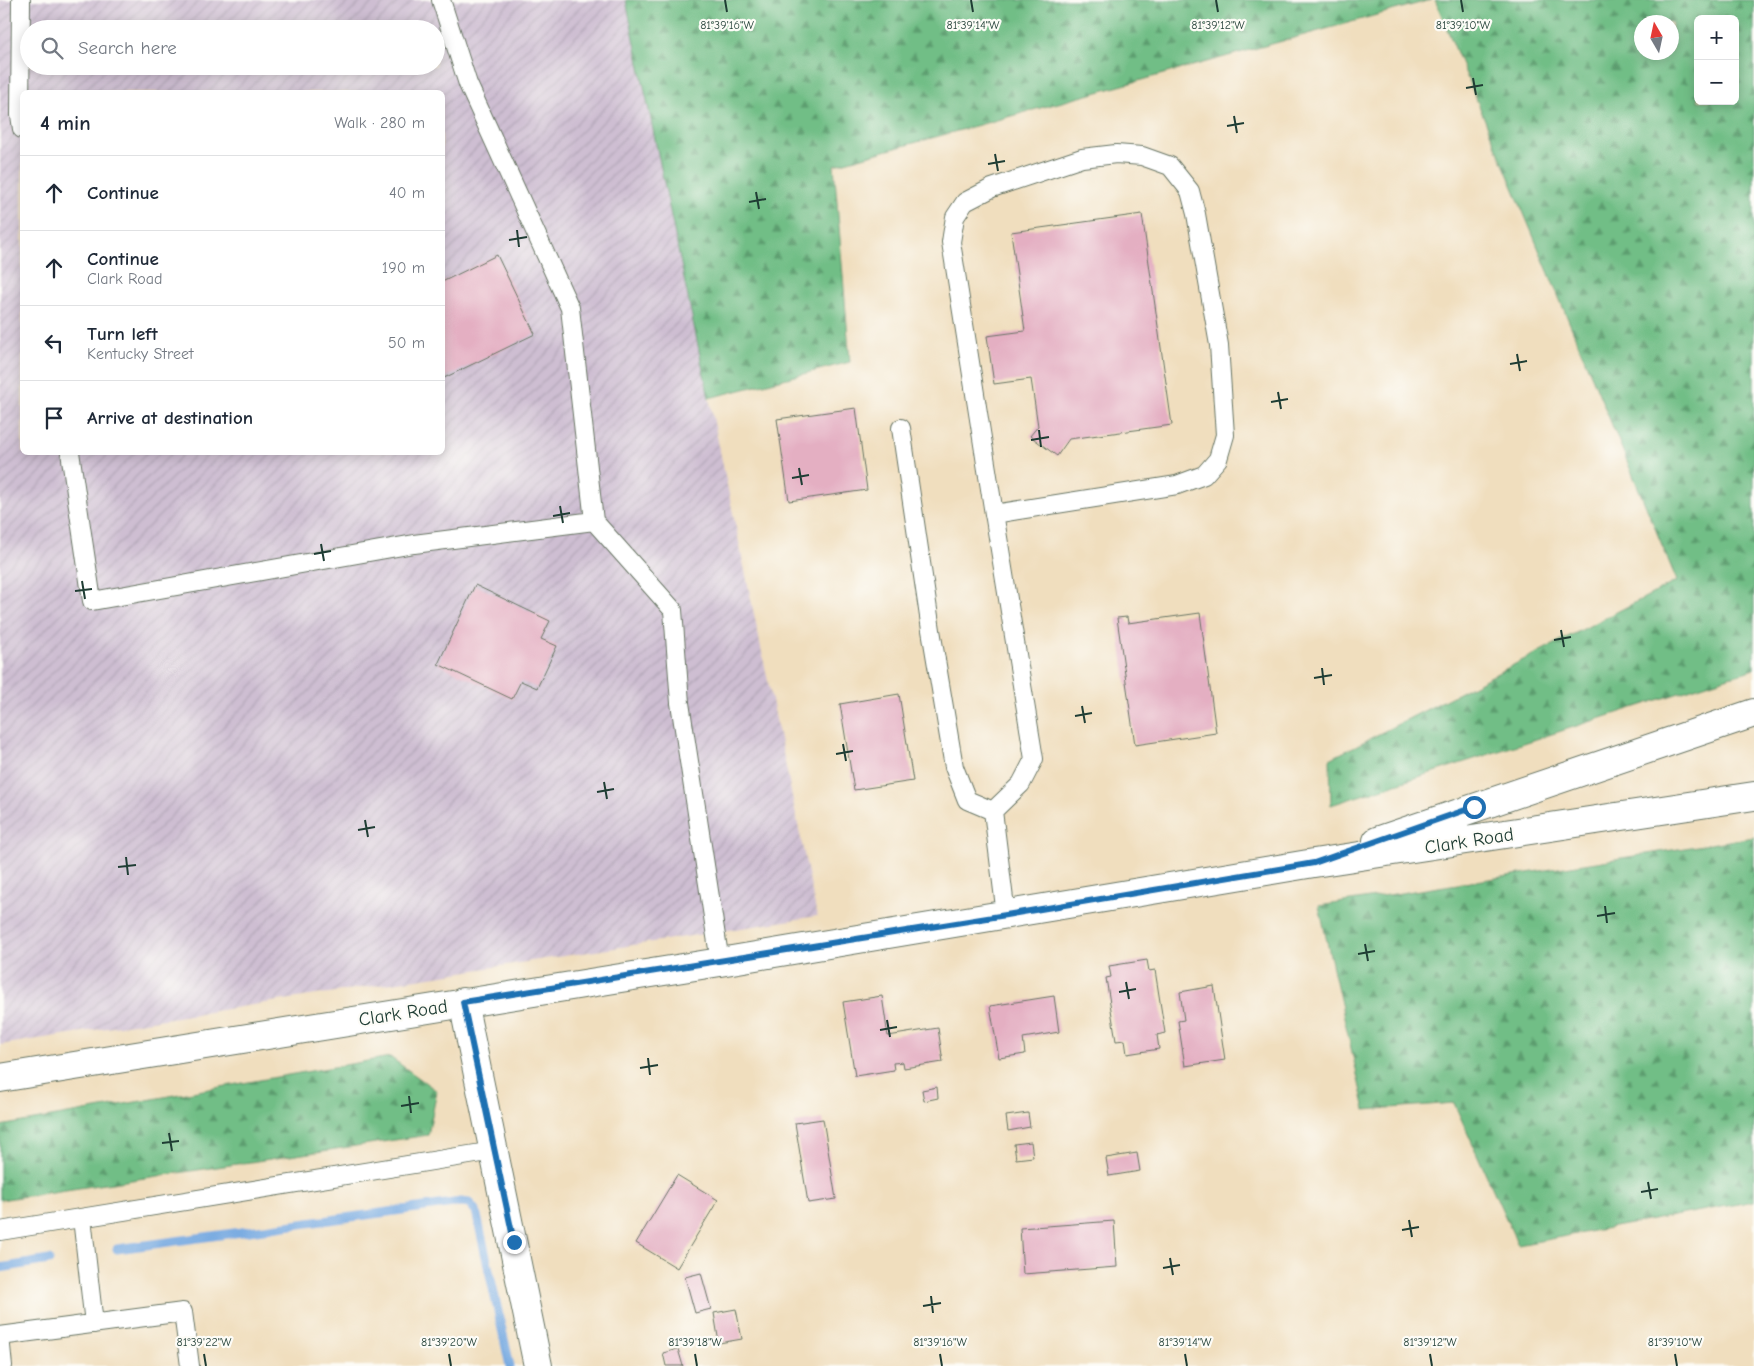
<!DOCTYPE html>
<html lang="en">
<head>
<meta charset="utf-8">
<style>
  :root { --surface:#fff; --page:#f6f6f7; --text:#1f2937; --muted:#747a83; --line:#e0e1e3 }
  body { margin:0; font-family:"Comic Neue",sans-serif; background:var(--page); color:var(--text) }
  .controls { position:absolute; right:15px; top:15px; display:grid; overflow:hidden; border-radius:8px; box-shadow:0 2px 12px #0003 }
  .controls button { width:45px; height:45px; display:grid; place-items:center; padding:0; border:0; border-bottom:1px solid var(--line); background:var(--surface); color:var(--text); font:25px sans-serif }
  .compass { position:absolute; left:1634px; top:15px; width:45px; height:45px; border-radius:50%; background:var(--surface); box-shadow:0 2px 12px #0003; rotate:351deg }
  .stop { position:absolute; width:15px; height:15px; margin:-11px; border:4px solid #1f6fb2; border-radius:50%; background:#fff }
  .stop.end { background:#1f6fb2; border-color:#fff; box-shadow:0 1px 5px #0008 }
  .list { margin:0; padding:0; list-style:none }
  h2 { display:flex; justify-content:space-between; align-items:center; height:65px; margin:0; padding:0 20px; font-size:21px }
  h2 small { font-size:16px; font-weight:400; color:var(--muted) }
  .list li { display:grid; grid-template-columns:32px 1fr auto; gap:15px; align-items:center; box-sizing:border-box; height:75px; padding:0 20px; border-top:1px solid var(--line) }
  .list b { display:block; font-size:19px; white-space:nowrap }
  .list p { margin:0; font-size:16px; white-space:nowrap; color:var(--muted) }
  .list em { font-size:16px; font-style:normal; color:var(--muted) }
  .icon { flex:none; width:28px; height:28px; fill:none; stroke:currentColor; stroke-width:2; stroke-linecap:round; stroke-linejoin:round }
  .map { position:relative; flex:none; width:1754px; height:1366px; overflow:hidden }
  .search { position:absolute; background:var(--surface); box-shadow:0 2px 12px #0003; left:20px; top:20px; width:425px; height:55px; display:flex; align-items:center; gap:12px; box-sizing:border-box; padding:0 18px; border-radius:28px; color:var(--muted); font-size:19px }
  .panel { position:absolute; background:var(--surface); box-shadow:0 2px 12px #0003; left:20px; top:90px; width:425px; height:365px; border-radius:8px }
  .map>svg:first-child { display:block }
  .industrial { fill:url(#industrial-furrows); fill-rule:evenodd }
  .forest { fill:url(#forest-firs); stroke:#487e5d; fill-rule:evenodd }
  .lines { fill:none; stroke-linecap:round; stroke-linejoin:round }
  .stream { stroke:#73a7e0; stroke-width:9 }
  .building { fill:#e4afc2 }
  .lane-casing { stroke:#687564; stroke-width:20 }
  .street-casing { stroke:#687564; stroke-width:30 }
  .secondary-casing { stroke:#687564; stroke-width:30 }
  .lane { stroke:#fff; stroke-width:18 }
  .street { stroke:#fff; stroke-width:28 }
  .secondary { stroke:#fff; stroke-width:28 }
  .route { stroke:#1f6fb2; stroke-width:6 }
  .ticks { fill:none; stroke:#1f3d34; stroke-width:2 }
  .labels { text-anchor:middle; stroke-width:4.5; stroke-linejoin:round; paint-order:stroke }
  .street-label { font-size:19px; fill:#1f3d34; stroke:#fdfcf7 }
  .ticks-label { font-size:12px; text-anchor:middle; fill:#1f3d34; stroke:#fdfcf7; stroke-width:4.5; stroke-linejoin:round; paint-order:stroke }
</style>
</head>
<body>
<div class="map">
<svg width="1754" height="1366" viewBox="0 0 1754 1366">
  <defs>
    <pattern id="industrial-furrows" width="10" height="10" patternUnits="userSpaceOnUse" patternTransform="scale(1.25)"><rect width="10" height="10" fill="#cebed2"/><path d="M-1 1l2-2M0 10L10 0M9 11l2-2" fill="none" stroke="#b0a4b5"/></pattern>
    <pattern id="forest-firs" width="22" height="20" patternUnits="userSpaceOnUse" patternTransform="scale(1.25)"><rect width="22" height="20" fill="#71be86"/><path d="M5 1l3.5 6h-7zM16 11l3.5 6h-7z" fill="#5c9c6e"/></pattern>
  </defs>
  <rect width="100%" height="100%" fill="#fdfcf7"/>
  <filter id="ink" filterUnits="userSpaceOnUse"><feTurbulence type="fractalNoise" baseFrequency=".02" numOctaves="2"/><feDisplacementMap in="SourceGraphic" scale="10" xChannelSelector="R" yChannelSelector="G"/><feConvolveMatrix kernelMatrix="1 2 1 2 8 2 1 2 1" color-interpolation-filters="sRGB"/></filter>
  <filter id="wash" filterUnits="userSpaceOnUse"><feTurbulence type="fractalNoise" baseFrequency=".0096" numOctaves="4" result="noise"/><feDisplacementMap in="SourceGraphic" scale="20" xChannelSelector="R" yChannelSelector="G"/><feGaussianBlur stdDeviation="1.12" result="paint"/><feColorMatrix in="noise" values="0 0 0 0 0 0 0 0 0 0 0 0 0 0 0 0 0 1.4 0 .05"/><feComposite in="paint" operator="in"/></filter>
  <g filter="url(#wash)">
    <rect width="100%" height="100%" fill="#f0debe"/>
    <path class="industrial" d="M0,0H626L817,916L0,1045ZM29,29H436V66H29ZM22,92H442V452H22Z"/>
    <path class="forest" d="M626,0H1431L834,165L850,362L709,398Z
      M1435,0H1754V669L1331,805L1330,759L1677,581ZM1698,19H1735V101H1698ZM1672,22V52H1642V22Z
      M1754,837V1201L1518,1245L1454,1103L1365,1110L1319,906Z
      M390,1057L437,1091L428,1135L0,1200V1126Z"/>
    <g class="lines">
      <path class="stream" d="M117,1249L461,1202L469,1203L476,1211L510,1366
        M0,1268L49,1260"/>
    </g>
    <g id="blocks">
      <path class="building" d="M1142,214L1172,425L1069,439L1057,456L1030,436L1038,426L1031,379L994,384L987,336L1025,331L1011,232Z
        M497,255L535,334L442,379V282Z
        M856,408L867,490L789,501L777,419Z
        M475,585L550,621L541,639L557,646L537,688L521,681L512,699L438,664Z
        M1200,613L1216,733L1135,745L1117,618L1127,617L1128,623Z
        M899,694L913,781L854,790L840,704Z
        M1147,960L1149,971L1155,970L1165,1033L1157,1035L1159,1049L1127,1054L1125,1040L1116,1041L1106,978L1111,977L1109,966Z
        M1214,986L1225,1060L1185,1066L1178,1021L1184,1020L1180,992Z
        M882,996L888,1036L938,1028L943,1062L904,1068L903,1062L893,1063L894,1070L855,1076L843,1002Z
        M1054,996L1059,1032L1023,1038L1025,1054L999,1058L990,1006Z
        M937,1087L938,1098L924,1101L922,1090Z
        M1028,1113L1030,1127L1008,1131L1006,1116Z
        M823,1119L836,1199L808,1203L795,1123Z
        M1031,1142L1033,1157L1016,1159L1014,1144Z
        M1137,1153L1140,1171L1109,1176L1106,1158Z
        M677,1175L718,1200L677,1268L636,1243Z
        M1114,1221L1117,1267L1023,1274L1020,1228Z
        M701,1273L711,1309L695,1313L685,1277Z
        M736,1309L742,1339L719,1343L714,1313Z
        M678,1349L683,1366H666L663,1353Z"/>
    </g>
  </g>
  <g filter="url(#ink)">
    <use href="#blocks" fill-opacity="0" stroke="#687564" stroke-width="1"/>
    <g class="lines">
      <g class="lane-casing">
        <path id="lane" d="M21,0L20,115L22,129
          M441,0L468,84L570,308L594,521L673,610L680,703L720,962
          M901,428L931,630L954,767L967,800L993,811L1006,915
          M70,452L92,601L414,544L594,521
          M993,811L1021,784L1034,759L995,519L994,514L951,242L955,217L965,202L992,188L1082,158L1116,154L1142,156L1170,166L1190,191L1196,214L1219,345L1225,435L1218,459L1204,475L1177,485L994,514
          M82,1218L94,1324
          M0,1231L494,1151
          M3,1366L0,1336L183,1312L190,1366"/>
      </g>
      <g class="street-casing">
        <path id="street" d="M463,1002L538,1366"/>
      </g>
      <g class="secondary-casing">
        <path id="secondary" d="M1377,841L1754,713
          M0,1078L720,962L1314,863L1754,796"/>
      </g>
      <use href="#lane" class="lane"/>
      <use href="#street" class="street"/>
      <use href="#secondary" class="secondary"/>
    </g>
  </g>
  <g class="lines" filter="url(#ink)">
    <path class="route" d="M514,1242L463,1002L1006,915L1314,863L1474,807"/>
  </g>
  <path class="ticks" d="M725,0L727,12M971,0L973,12M1216,0L1218,12M1461,0L1463,12M1473,78L1476,95M1466,88L1483,85M1234,116L1237,133M1227,126L1244,123M995,154L998,171M988,164L1005,161M756,192L759,209M749,202L766,199M517,230L519,247M509,240L527,237M1517,354L1520,371M1510,364L1527,361M1278,392L1281,409M1271,402L1288,399M1039,430L1041,447M1031,440L1049,437M799,468L802,485M792,478L809,475M560,506L563,523M553,516L570,513M321,544L324,561M314,554L331,551M82,581L85,599M75,591L92,589M1561,630L1564,647M1554,640L1571,637M1322,668L1324,685M1314,678L1332,675M1082,706L1085,723M1075,716L1092,713M843,744L846,761M836,754L853,751M604,782L607,799M597,792L614,789M365,820L368,837M358,830L375,827M126,857L128,875M118,867L136,865M1605,906L1607,923M1597,916L1615,913M1365,944L1368,961M1358,954L1375,951M1126,982L1129,999M1119,992L1136,989M887,1020L890,1037M880,1030L897,1027M648,1058L650,1075M640,1068L658,1065M409,1096L411,1113M401,1106L419,1103M169,1133L172,1151M162,1143L179,1141M1648,1182L1651,1199M1641,1192L1658,1189M1409,1220L1412,1237M1402,1230L1419,1227M1170,1258L1173,1275M1163,1268L1180,1265M931,1296L933,1313M923,1306L941,1303M204,1354L206,1366M449,1354L451,1366M695,1354L697,1366M940,1354L942,1366M1185,1354L1187,1366M1430,1354L1432,1366M1675,1354L1677,1366"/>
  <g class="labels">
    <g class="street-label">
      <text transform="translate(1469 840) rotate(-9)" y="7">Clark Road</text>
      <text transform="translate(403 1012) rotate(-9)" y="7">Clark Road</text>
    </g>
  </g>
  <g class="ticks-label">
    <text x="727" y="29">81°39'16"W</text>
    <text x="973" y="29">81°39'14"W</text>
    <text x="1218" y="29">81°39'12"W</text>
    <text x="1463" y="29">81°39'10"W</text>
    <text x="204" y="1346">81°39'22"W</text>
    <text x="449" y="1346">81°39'20"W</text>
    <text x="695" y="1346">81°39'18"W</text>
    <text x="940" y="1346">81°39'16"W</text>
    <text x="1185" y="1346">81°39'14"W</text>
    <text x="1430" y="1346">81°39'12"W</text>
    <text x="1675" y="1346">81°39'10"W</text>
  </g>
</svg>
<div class="controls">
<button>+</button>
<button>−</button>
</div>
<svg class="compass" viewBox="-18 -18 36 36"><path d="M0-13l5 13h-10z" fill="#e53935"/><path d="M0 13l5-13h-10z" fill="#747a83"/></svg>
<div class="stop" style="left:1474px;top:807px"></div>
<div class="stop end" style="left:514px;top:1242px"></div>
<div class="search"><svg class="icon" aria-label="search" viewBox="0 0 24 24"><circle cx="10" cy="10" r="6"/><path d="M15 15l6 6"/></svg>Search here</div>
<section class="panel">
<h2>4 min<small>Walk · 280 m</small></h2>
<ul class="list">
<li><svg class="icon" aria-label="ahead" viewBox="0 0 24 24"><path d="M12 20V5M6 11l6-6 6 6"/></svg><div><b>Continue</b></div><em>40 m</em></li>
<li><svg class="icon" aria-label="ahead" viewBox="0 0 24 24"><path d="M12 20V5M6 11l6-6 6 6"/></svg><div><b>Continue</b><p>Clark Road</p></div><em>190 m</em></li>
<li><svg class="icon" aria-label="left" viewBox="0 0 24 24"><path d="M17 20v-9H6M10 6l-5 5 5 5"/></svg><div><b>Turn left</b><p>Kentucky Street</p></div><em>50 m</em></li>
<li><svg class="icon" aria-label="arrive" viewBox="0 0 24 24"><path d="M6 21V4h12l-3 4 3 4H6"/></svg><div><b>Arrive at destination</b></div></li>
</ul>
</section>
</div>
</body>
</html>
